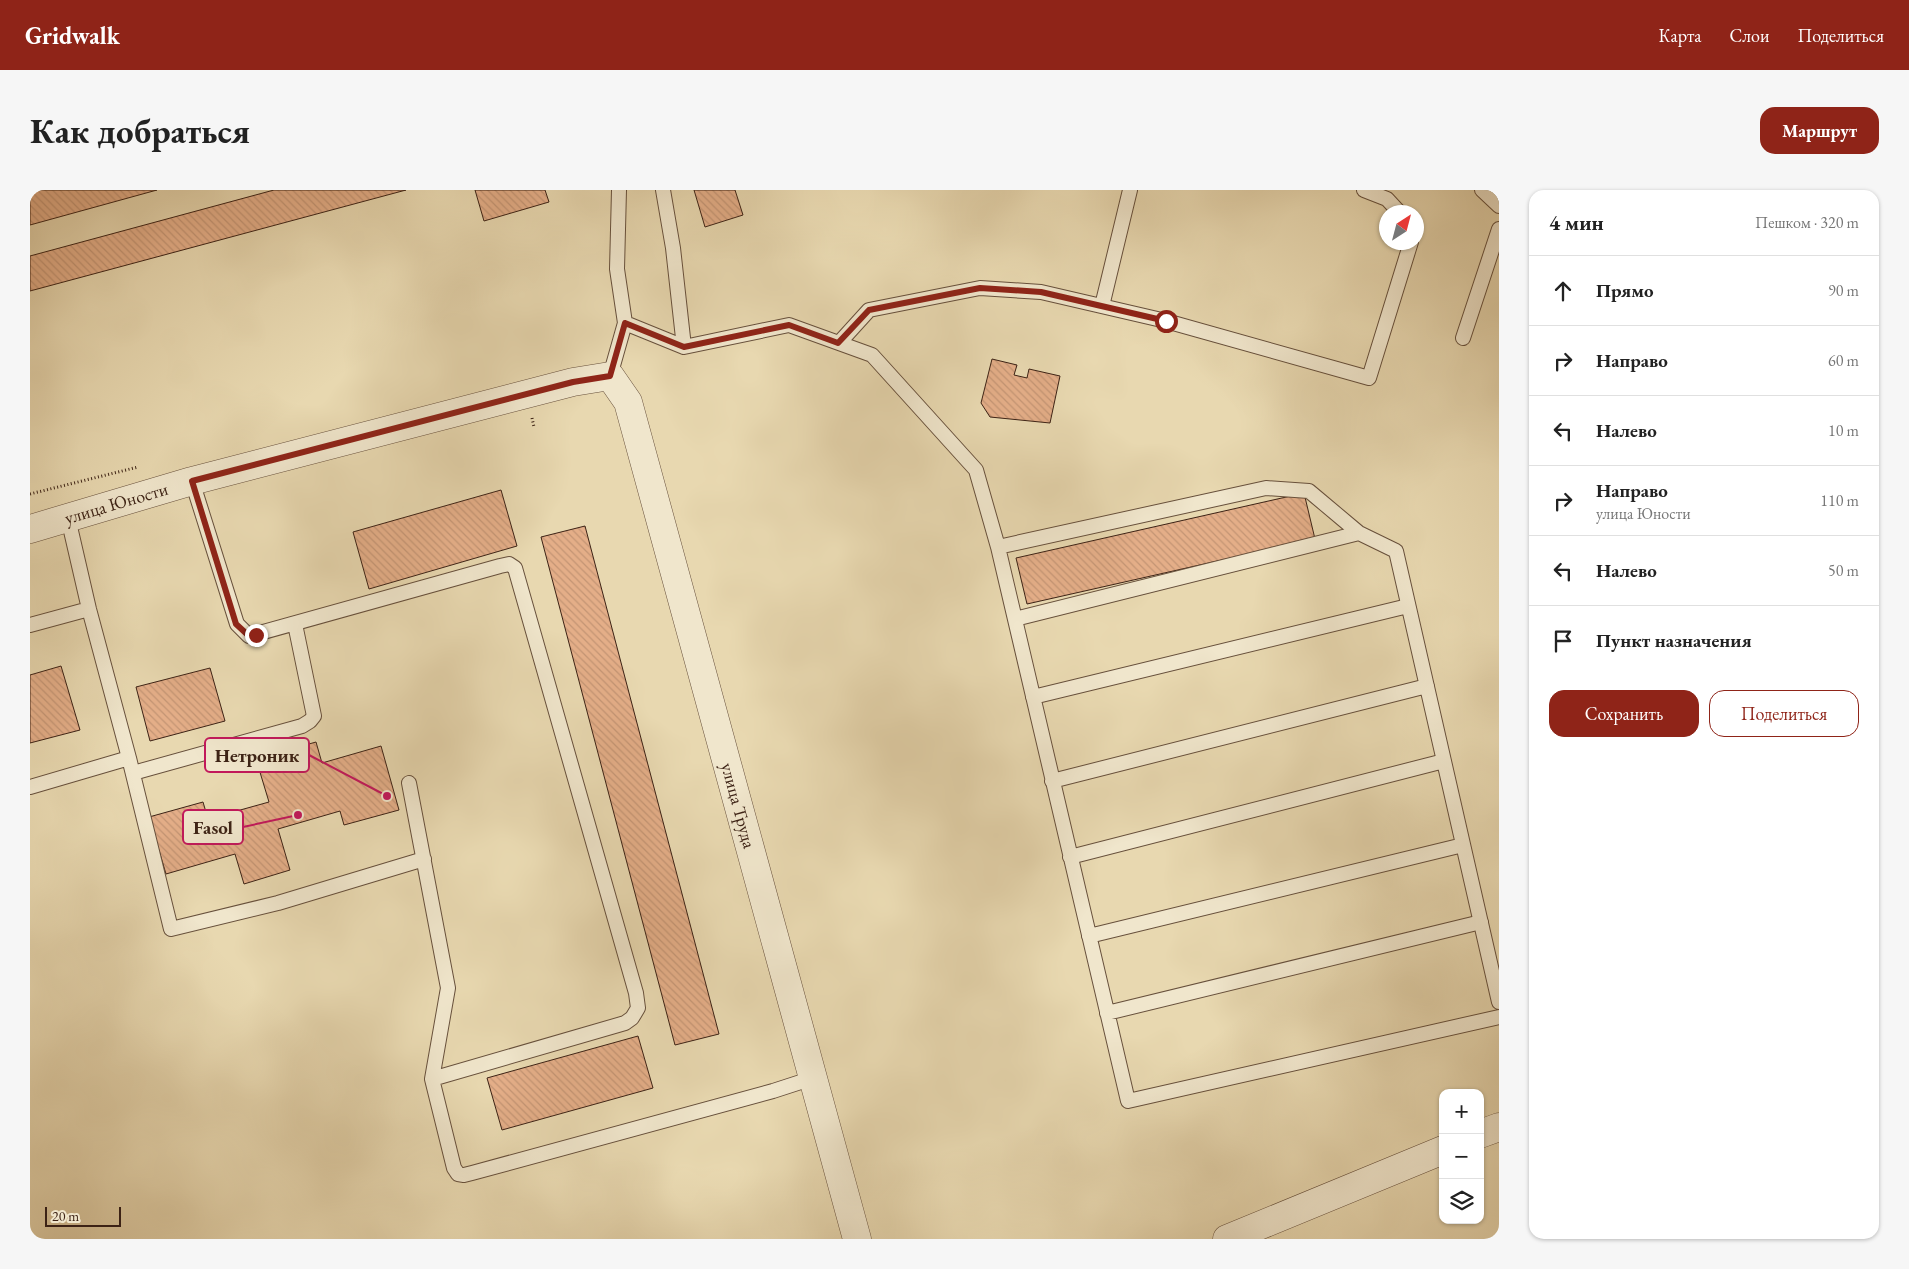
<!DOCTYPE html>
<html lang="ru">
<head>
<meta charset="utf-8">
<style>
  :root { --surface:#fff; --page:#f6f6f6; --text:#222; --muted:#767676; --line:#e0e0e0; --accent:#8f2418 }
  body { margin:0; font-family:"EB Garamond",serif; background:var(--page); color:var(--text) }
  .controls { position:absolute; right:15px; bottom:15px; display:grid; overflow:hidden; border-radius:10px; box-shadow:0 1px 4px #0004 }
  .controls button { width:45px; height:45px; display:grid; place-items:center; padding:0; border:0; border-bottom:1px solid var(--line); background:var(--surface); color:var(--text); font:25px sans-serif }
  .compass { position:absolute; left:1349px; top:15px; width:45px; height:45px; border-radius:50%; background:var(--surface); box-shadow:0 1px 4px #0004; rotate:36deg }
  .scale { position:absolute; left:15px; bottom:12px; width:76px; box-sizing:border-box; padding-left:5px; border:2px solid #3c2215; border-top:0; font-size:14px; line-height:18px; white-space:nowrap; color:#3c2215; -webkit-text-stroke:4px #f0e6cc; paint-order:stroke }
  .stop { position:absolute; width:15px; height:15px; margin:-11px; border:4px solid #8f2418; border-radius:50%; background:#fff }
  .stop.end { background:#8f2418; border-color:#fff; box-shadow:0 1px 5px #0008 }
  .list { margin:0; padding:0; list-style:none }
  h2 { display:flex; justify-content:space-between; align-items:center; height:65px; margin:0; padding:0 20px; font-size:21px }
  h2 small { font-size:16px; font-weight:400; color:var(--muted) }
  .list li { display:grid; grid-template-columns:32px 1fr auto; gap:15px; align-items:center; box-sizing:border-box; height:70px; padding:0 20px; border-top:1px solid var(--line) }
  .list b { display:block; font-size:19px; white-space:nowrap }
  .list p { margin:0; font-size:16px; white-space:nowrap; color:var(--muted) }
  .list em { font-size:16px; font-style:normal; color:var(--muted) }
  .actions { display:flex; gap:10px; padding:15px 20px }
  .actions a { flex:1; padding:11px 0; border:1px solid var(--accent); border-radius:15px; text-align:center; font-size:18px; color:var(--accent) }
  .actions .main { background:var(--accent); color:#fff }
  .icon { flex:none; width:28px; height:28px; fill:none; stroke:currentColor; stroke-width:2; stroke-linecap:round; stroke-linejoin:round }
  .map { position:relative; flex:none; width:1469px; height:1049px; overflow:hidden; border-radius:15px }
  header { display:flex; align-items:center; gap:30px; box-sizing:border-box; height:70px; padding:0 25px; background:var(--accent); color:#fff }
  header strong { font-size:24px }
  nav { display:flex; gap:28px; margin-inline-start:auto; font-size:18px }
  .intro { display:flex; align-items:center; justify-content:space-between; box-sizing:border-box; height:120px; padding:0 30px }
  h1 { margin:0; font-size:35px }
  .button { padding:12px 22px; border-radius:15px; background:var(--accent); color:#fff; font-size:18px; font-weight:700 }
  main { display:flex; gap:30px; padding:0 30px }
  aside { flex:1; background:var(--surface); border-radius:15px; box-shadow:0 1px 4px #0004 }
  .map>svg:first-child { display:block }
  .building { fill:url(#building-back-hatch); stroke:#3c2215 }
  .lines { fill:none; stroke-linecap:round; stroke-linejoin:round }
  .service-casing { stroke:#67503c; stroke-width:16 }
  .minor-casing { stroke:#67503c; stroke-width:29 }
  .tertiary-casing { stroke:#67503c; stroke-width:29 }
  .path { stroke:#3c2215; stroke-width:3; stroke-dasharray:1 2.5; stroke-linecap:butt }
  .service { stroke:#f0e6cc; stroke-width:14 }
  .minor { stroke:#f0e6cc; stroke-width:28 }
  .tertiary { stroke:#f0e6cc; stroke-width:28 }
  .route { stroke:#8f2418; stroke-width:6 }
  .labels { text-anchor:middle; stroke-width:5; stroke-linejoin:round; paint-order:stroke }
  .street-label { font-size:18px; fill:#3c2215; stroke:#f0e6cc }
  .leader { fill:none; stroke:#c2185b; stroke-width:2 }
  .callout-dot { fill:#c2185b; stroke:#f0e6cc; stroke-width:2 }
  .callout { fill:#f0e6cc; stroke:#c2185b; stroke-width:2 }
  .callout-label { font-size:19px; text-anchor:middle; font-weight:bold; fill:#3c2215 }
</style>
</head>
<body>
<header>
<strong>Gridwalk</strong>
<nav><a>Карта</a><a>Слои</a><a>Поделиться</a></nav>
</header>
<div class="intro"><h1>Как добраться</h1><a class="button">Маршрут</a></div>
<main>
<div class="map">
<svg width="1469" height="1049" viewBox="0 0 1469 1049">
  <defs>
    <pattern id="building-back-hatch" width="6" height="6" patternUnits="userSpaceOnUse" patternTransform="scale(1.25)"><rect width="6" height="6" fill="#e4ae88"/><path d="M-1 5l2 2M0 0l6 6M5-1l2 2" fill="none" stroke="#c49574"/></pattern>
  </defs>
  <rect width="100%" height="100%" fill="#e8d8b0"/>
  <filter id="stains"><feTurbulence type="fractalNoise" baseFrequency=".004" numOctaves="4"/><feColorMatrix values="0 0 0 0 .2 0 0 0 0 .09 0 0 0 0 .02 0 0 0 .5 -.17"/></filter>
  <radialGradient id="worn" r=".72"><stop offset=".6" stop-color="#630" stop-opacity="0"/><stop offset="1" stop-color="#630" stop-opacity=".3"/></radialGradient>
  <path class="building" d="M0,0H127L0,35Z
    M244,0H376L0,101V66Z
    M445,0H515L519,12L454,31Z
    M664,0H705L713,25L675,37Z
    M962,169L987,175L984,185L997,188L999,179L1030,186L1020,233L960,227L951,213Z
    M471,300L487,356L339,399L323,342Z
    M1274,303L1285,349L997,414L986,368Z
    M555,336L689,844L645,855L511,347Z
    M31,476L50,540L0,553V485Z
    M180,478L195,531L120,551L106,497Z
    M286,552L292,573L351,556L369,620L314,635L310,621L248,639L260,680L214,694L205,664L136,684L119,627L173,612L178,629L239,612L226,569Z
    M608,846L623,898L472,940L457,888Z"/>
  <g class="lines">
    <g class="service-casing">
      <path id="service" d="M589,0L587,79L595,133
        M633,0L643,58L654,157
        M1334,0L1357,9L1369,22
        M1452,0L1469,16
        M1072,116L1100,0
        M1433,148L1469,39
        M809,153L839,120L950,98L1011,102L1136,131L1339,188L1381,52
        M580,186L595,133L654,157L759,135L842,165L946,280L968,357L1098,911L1469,827
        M162,291L207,434L219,446L470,376L479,374L485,378L606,803L608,818L602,828L595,833L402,889
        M968,357L1236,298L1279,301L1329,343L1366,361L1469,812
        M985,429L1329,343
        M0,435L59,419
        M1003,507L1378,416
        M99,568L141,739L248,713L394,669
        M103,583L272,536L280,531L284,526L265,434
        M1022,591L1397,496
        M379,593L418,798L402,889L424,978L428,984L434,985L442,983L743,901L783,888
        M0,597L99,568L59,419L38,328
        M1040,667L1414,571
        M1059,746L1433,655
        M1077,823L1451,732"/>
    </g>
    <g class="minor-casing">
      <path id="minor" d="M1450,944L1469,937
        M1197,1049L1413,960"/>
    </g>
    <g class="tertiary-casing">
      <g id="tertiary">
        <path id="s1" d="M0,339L162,291L543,192L580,186L598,212L827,1049"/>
      </g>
    </g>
    <path class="path" d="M502,228L504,237
      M0,304L108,277"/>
    <use href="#service" class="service"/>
    <use href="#minor" class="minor"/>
    <use href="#tertiary" class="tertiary"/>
  </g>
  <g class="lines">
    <path class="route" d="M226,445L219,446L206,434L162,291L543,192L580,186L595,133L654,157L759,135L808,153L839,120L950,98L1011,102L1136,131"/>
  </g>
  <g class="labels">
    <g class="street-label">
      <text dy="6" stroke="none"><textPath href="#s1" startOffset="90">улица Юности</textPath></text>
      <text dy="6" stroke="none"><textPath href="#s1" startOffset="1050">улица Труда</textPath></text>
    </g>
  </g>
  <path class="leader" d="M357 606L279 565M268 625L213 637"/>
  <g class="callout-dot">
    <circle cx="357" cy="606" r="5"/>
    <circle cx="268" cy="625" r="5"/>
  </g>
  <g class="callout">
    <rect x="175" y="548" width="104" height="34" rx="5"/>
    <rect x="153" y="620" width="60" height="34" rx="5"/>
  </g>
  <g class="callout-label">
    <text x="227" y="572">Нетроник</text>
    <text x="183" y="644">Fasol</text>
  </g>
  <rect width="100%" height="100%" filter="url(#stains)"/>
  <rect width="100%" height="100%" fill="url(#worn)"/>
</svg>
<div class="controls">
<button>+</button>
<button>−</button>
<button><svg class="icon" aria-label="layers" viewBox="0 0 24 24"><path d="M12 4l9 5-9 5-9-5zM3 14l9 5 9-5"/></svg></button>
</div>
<svg class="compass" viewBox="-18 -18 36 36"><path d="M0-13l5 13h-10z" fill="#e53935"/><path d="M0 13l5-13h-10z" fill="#767676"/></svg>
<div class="scale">20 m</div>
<div class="stop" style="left:1136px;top:131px"></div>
<div class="stop end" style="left:226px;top:445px"></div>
</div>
<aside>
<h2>4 мин<small>Пешком · 320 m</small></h2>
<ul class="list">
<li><svg class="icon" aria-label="ahead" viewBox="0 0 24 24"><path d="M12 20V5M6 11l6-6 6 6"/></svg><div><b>Прямо</b></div><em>90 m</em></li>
<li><svg class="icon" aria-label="right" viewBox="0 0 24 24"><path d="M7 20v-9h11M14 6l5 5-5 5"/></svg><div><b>Направо</b></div><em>60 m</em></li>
<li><svg class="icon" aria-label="left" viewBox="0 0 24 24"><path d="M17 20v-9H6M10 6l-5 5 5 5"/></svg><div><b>Налево</b></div><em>10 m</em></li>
<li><svg class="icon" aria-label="right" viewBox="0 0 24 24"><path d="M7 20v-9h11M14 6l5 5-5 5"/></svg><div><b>Направо</b><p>улица Юности</p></div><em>110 m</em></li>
<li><svg class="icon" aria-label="left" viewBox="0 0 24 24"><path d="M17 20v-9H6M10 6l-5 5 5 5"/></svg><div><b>Налево</b></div><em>50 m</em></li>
<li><svg class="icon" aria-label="arrive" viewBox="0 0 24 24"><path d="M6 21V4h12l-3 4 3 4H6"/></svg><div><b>Пункт назначения</b></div></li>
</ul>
<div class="actions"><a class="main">Сохранить</a><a>Поделиться</a></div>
</aside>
</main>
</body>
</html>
